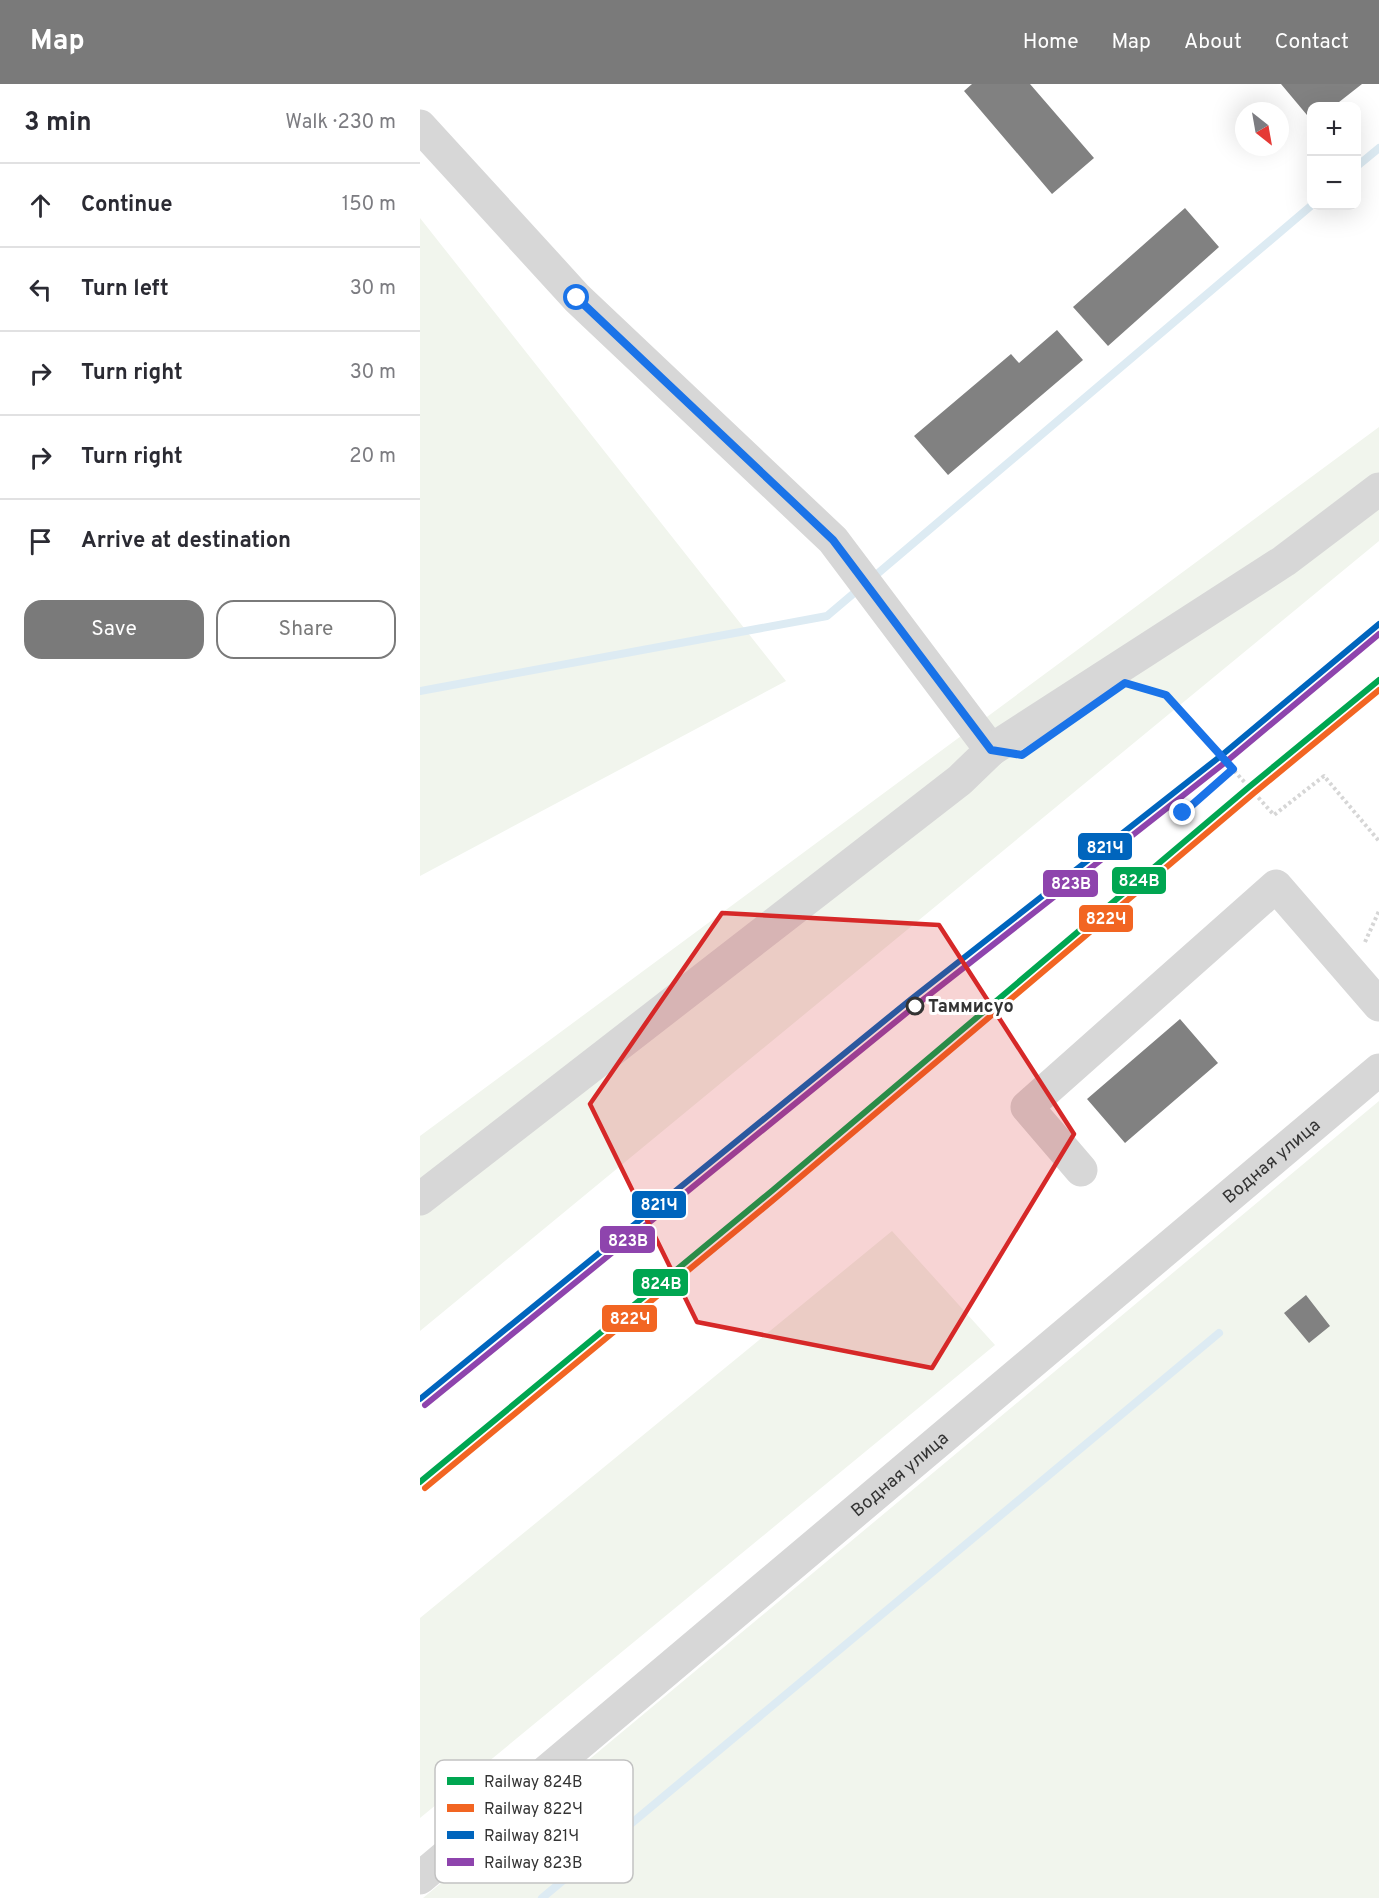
<!DOCTYPE html>
<html lang="en">
<head>
<meta charset="utf-8">
<style>
  :root { --surface:#fff; --page:#f7f7f7; --text:#2b2b33; --muted:#7c7c81; --line:#e1e1e2; --accent:#7a7a7a }
  body { margin:0; font-family:Overpass,sans-serif; background:var(--page); color:var(--text) }
  .controls { position:absolute; right:18px; top:18px; display:grid; overflow:hidden; border-radius:12px; box-shadow:0 6px 24px #0002 }
  .controls button { width:54px; height:54px; display:grid; place-items:center; padding:0; border:0; border-bottom:2px solid var(--line); background:var(--surface); color:var(--text); font:30px sans-serif }
  .compass { position:absolute; left:815px; top:18px; width:54px; height:54px; border-radius:50%; background:var(--surface); box-shadow:0 6px 24px #0002; rotate:149deg }
  .stop { position:absolute; width:18px; height:18px; margin:-14px; border:4px solid #1a73e8; border-radius:50%; background:#fff }
  .stop.end { background:#1a73e8; border-color:#fff; box-shadow:0 2px 6px #0008 }
  .list { margin:0; padding:0; list-style:none }
  h2 { display:flex; justify-content:space-between; align-items:center; height:78px; margin:0; padding:0 24px; font-size:26px }
  h2 small { font-size:20px; font-weight:400; color:var(--muted) }
  .list li { display:grid; grid-template-columns:39px 1fr auto; gap:18px; align-items:center; box-sizing:border-box; height:84px; padding:0 24px; border-top:2px solid var(--line) }
  .list b { display:block; font-size:22px; white-space:nowrap }
  .list em { font-size:20px; font-style:normal; color:var(--muted) }
  .actions { display:flex; gap:12px; padding:18px 24px }
  .actions a { flex:1; padding:14px 0; border:2px solid var(--accent); border-radius:18px; text-align:center; font-size:21px; color:var(--accent) }
  .actions .main { background:var(--accent); color:#fff }
  .icon { flex:none; width:33px; height:33px; fill:none; stroke:currentColor; stroke-width:2; stroke-linecap:round; stroke-linejoin:round }
  .map { position:relative; flex:none; width:959px; height:1814px; overflow:hidden }
  header { display:flex; align-items:center; gap:36px; box-sizing:border-box; height:84px; padding:0 30px; background:var(--accent); color:#fff }
  header strong { font-size:28px }
  nav { display:flex; gap:33px; margin-inline-start:auto; font-size:21px }
  main { display:flex }
  aside { flex:1; background:var(--surface) }
  .map>svg:first-child { display:block }
  .green { fill:#f1f5ed }
  .lines { fill:none; stroke-linecap:round; stroke-linejoin:round }
  .stream { stroke:#ddebf3; stroke-width:8 }
  .building { fill:#818181 }
  .path { stroke:#d6d6d6; stroke-width:4; stroke-dasharray:3 3; stroke-linecap:butt }
  .minor { stroke:#d7d7d7; stroke-width:33 }
  .rail-1-casing { stroke:#fff; stroke-width:10 }
  .rail-2-casing { stroke:#fff; stroke-width:10 }
  .rail-3-casing { stroke:#fff; stroke-width:10 }
  .rail-4-casing { stroke:#fff; stroke-width:10 }
  .rail-1 { stroke:#00a651; stroke-width:6 }
  .rail-2 { stroke:#f26522; stroke-width:6 }
  .rail-3 { stroke:#0065bd; stroke-width:6 }
  .rail-4 { stroke:#8e44ad; stroke-width:6 }
  .route { stroke:#1a73e8; stroke-width:8 }
  .marked { fill:#d62828; fill-opacity:0.2; stroke:#d62828; stroke-width:4.5; stroke-linejoin:round }
  .stop-dot { fill:#fff; stroke:#333; stroke-width:3 }
  .labels { text-anchor:middle; stroke-width:6; stroke-linejoin:round; paint-order:stroke }
  .stop-label { font-size:18px; font-weight:bold; fill:#333; stroke:#fff; text-anchor:start }
  .street-label { font-size:18px; fill:#333; stroke:#fff }
  .key { fill:#fff; stroke:#c2c2c2; stroke-width:1.5 }
  .key-label { font-size:16px; fill:#333 }
  .line-badge { stroke:#fff; stroke-width:2 }
  .badge-label { font-size:16px; text-anchor:middle; font-weight:bold; fill:#fff }
</style>
</head>
<body>
<header>
<strong>Map</strong>
<nav><a>Home</a><a>Map</a><a>About</a><a>Contact</a></nav>
</header>
<main>
<aside>
<h2>3 min<small>Walk · 230 m</small></h2>
<ul class="list">
<li><svg class="icon" aria-label="ahead" viewBox="0 0 24 24"><path d="M12 20V5M6 11l6-6 6 6"/></svg><div><b>Continue</b></div><em>150 m</em></li>
<li><svg class="icon" aria-label="left" viewBox="0 0 24 24"><path d="M17 20v-9H6M10 6l-5 5 5 5"/></svg><div><b>Turn left</b></div><em>30 m</em></li>
<li><svg class="icon" aria-label="right" viewBox="0 0 24 24"><path d="M7 20v-9h11M14 6l5 5-5 5"/></svg><div><b>Turn right</b></div><em>30 m</em></li>
<li><svg class="icon" aria-label="right" viewBox="0 0 24 24"><path d="M7 20v-9h11M14 6l5 5-5 5"/></svg><div><b>Turn right</b></div><em>20 m</em></li>
<li><svg class="icon" aria-label="arrive" viewBox="0 0 24 24"><path d="M6 21V4h12l-3 4 3 4H6"/></svg><div><b>Arrive at destination</b></div></li>
</ul>
<div class="actions"><a class="main">Save</a><a>Share</a></div>
</aside>
<div class="map">
<svg width="959" height="1814" viewBox="0 0 959 1814">
  <rect width="100%" height="100%" fill="#fff"/>
  <path class="green" d="M0,134L366,597L0,792Z
    M959,343V457L0,1247V1052Z
    M959,1017V1814H3Z
    M472,1147L575,1261L0,1734V1534Z"/>
  <g class="lines">
    <path class="stream" d="M936,83L959,64
      M450,496L892,121
      M0,607L407,532L440,504
      M122,1814L799,1249"/>
  </g>
  <path class="building" d="M552,0H610L674,74L632,110L544,7Z
    M861,0H942L914,22H892V37Z
    M765,124L799,163L688,262L653,223Z
    M637,246L663,276L528,391L494,352L591,270L599,279Z
    M760,935L798,979L705,1059L667,1015Z
    M886,1211L910,1242L889,1259L864,1229Z"/>
  <g class="lines">
    <path class="path" d="M723,604L746,611L854,731L904,692L959,757
      M763,729L813,685
      M945,858L959,827"/>
    <g class="minor">
      <path d="M0,42L157,214L413,456L571,666"/>
      <path d="M661,1086L607,1023L856,802L959,921"/>
      <path d="M0,1115L540,696L571,666L864,477L959,405"/>
      <path id="s1" d="M0,1794L959,986"/>
    </g>
    <g class="rail-1-casing">
      <path id="rail-1" d="M0,1398L353,1106L829,703L959,596"/>
    </g>
    <g class="rail-2-casing">
      <path id="rail-2" d="M5,1404L358,1112L834,709L959,606"/>
    </g>
    <g class="rail-3-casing">
      <path id="rail-3" d="M0,1315L490,916L802,671L959,540"/>
    </g>
    <g class="rail-4-casing">
      <path id="rail-4" d="M5,1321L495,922L807,677L959,550"/>
    </g>
    <use href="#rail-1" class="rail-1"/>
    <use href="#rail-2" class="rail-2"/>
    <use href="#rail-3" class="rail-3"/>
    <use href="#rail-4" class="rail-4"/>
  </g>
  <g class="lines">
    <path class="route" d="M157,214L413,456L571,666L602,671L705,599L746,611L813,685L763,729"/>
  </g>
  <path class="marked" d="M302,829L519,841L654,1050L512,1284L277,1238L170,1020Z"/>
  <circle class="stop-dot" cx="495" cy="922" r="8"/>
  <g class="labels">
    <g class="stop-label">
      <text x="508" y="928">Таммисуо</text>
    </g>
    <g class="street-label">
      <text dy="6" stroke="none"><textPath href="#s1" startOffset="1113">Водная улица</textPath></text>
      <text dy="6" stroke="none"><textPath href="#s1" startOffset="627">Водная улица</textPath></text>
    </g>
  </g>
  <rect x="15" y="1676" width="198" height="123" rx="9" class="key"/>
  <rect x="27" y="1693" width="27" height="8" fill="#00a651"/>
  <rect x="27" y="1720" width="27" height="8" fill="#f26522"/>
  <rect x="27" y="1747" width="27" height="8" fill="#0065bd"/>
  <rect x="27" y="1774" width="27" height="8" fill="#8e44ad"/>
  <g class="key-label">
    <text x="64" y="1703">Railway 824В</text>
    <text x="64" y="1730">Railway 822Ч</text>
    <text x="64" y="1757">Railway 821Ч</text>
    <text x="64" y="1784">Railway 823В</text>
  </g>
  <g class="line-badge">
    <rect x="657" y="748" width="56" height="29" rx="6" fill="#0065bd"/>
    <rect x="691" y="782" width="56" height="29" rx="6" fill="#00a651"/>
    <rect x="622" y="785" width="57" height="29" rx="6" fill="#8e44ad"/>
    <rect x="658" y="820" width="56" height="29" rx="6" fill="#f26522"/>
    <rect x="211" y="1106" width="56" height="29" rx="6" fill="#0065bd"/>
    <rect x="179" y="1141" width="57" height="29" rx="6" fill="#8e44ad"/>
    <rect x="212" y="1184" width="57" height="29" rx="6" fill="#00a651"/>
    <rect x="181" y="1220" width="57" height="29" rx="6" fill="#f26522"/>
  </g>
  <g class="badge-label">
    <text x="685" y="769">821Ч</text>
    <text x="719" y="802">824В</text>
    <text x="651" y="805">823В</text>
    <text x="686" y="840">822Ч</text>
    <text x="239" y="1126">821Ч</text>
    <text x="208" y="1162">823В</text>
    <text x="241" y="1205">824В</text>
    <text x="210" y="1240">822Ч</text>
  </g>
</svg>
<div class="controls">
<button>+</button>
<button>−</button>
</div>
<svg class="compass" viewBox="-18 -18 36 36"><path d="M0-13l5 13h-10z" fill="#e53935"/><path d="M0 13l5-13h-10z" fill="#7c7c81"/></svg>
<div class="stop" style="left:157px;top:214px"></div>
<div class="stop end" style="left:763px;top:729px"></div>
</div>
</main>
</body>
</html>
